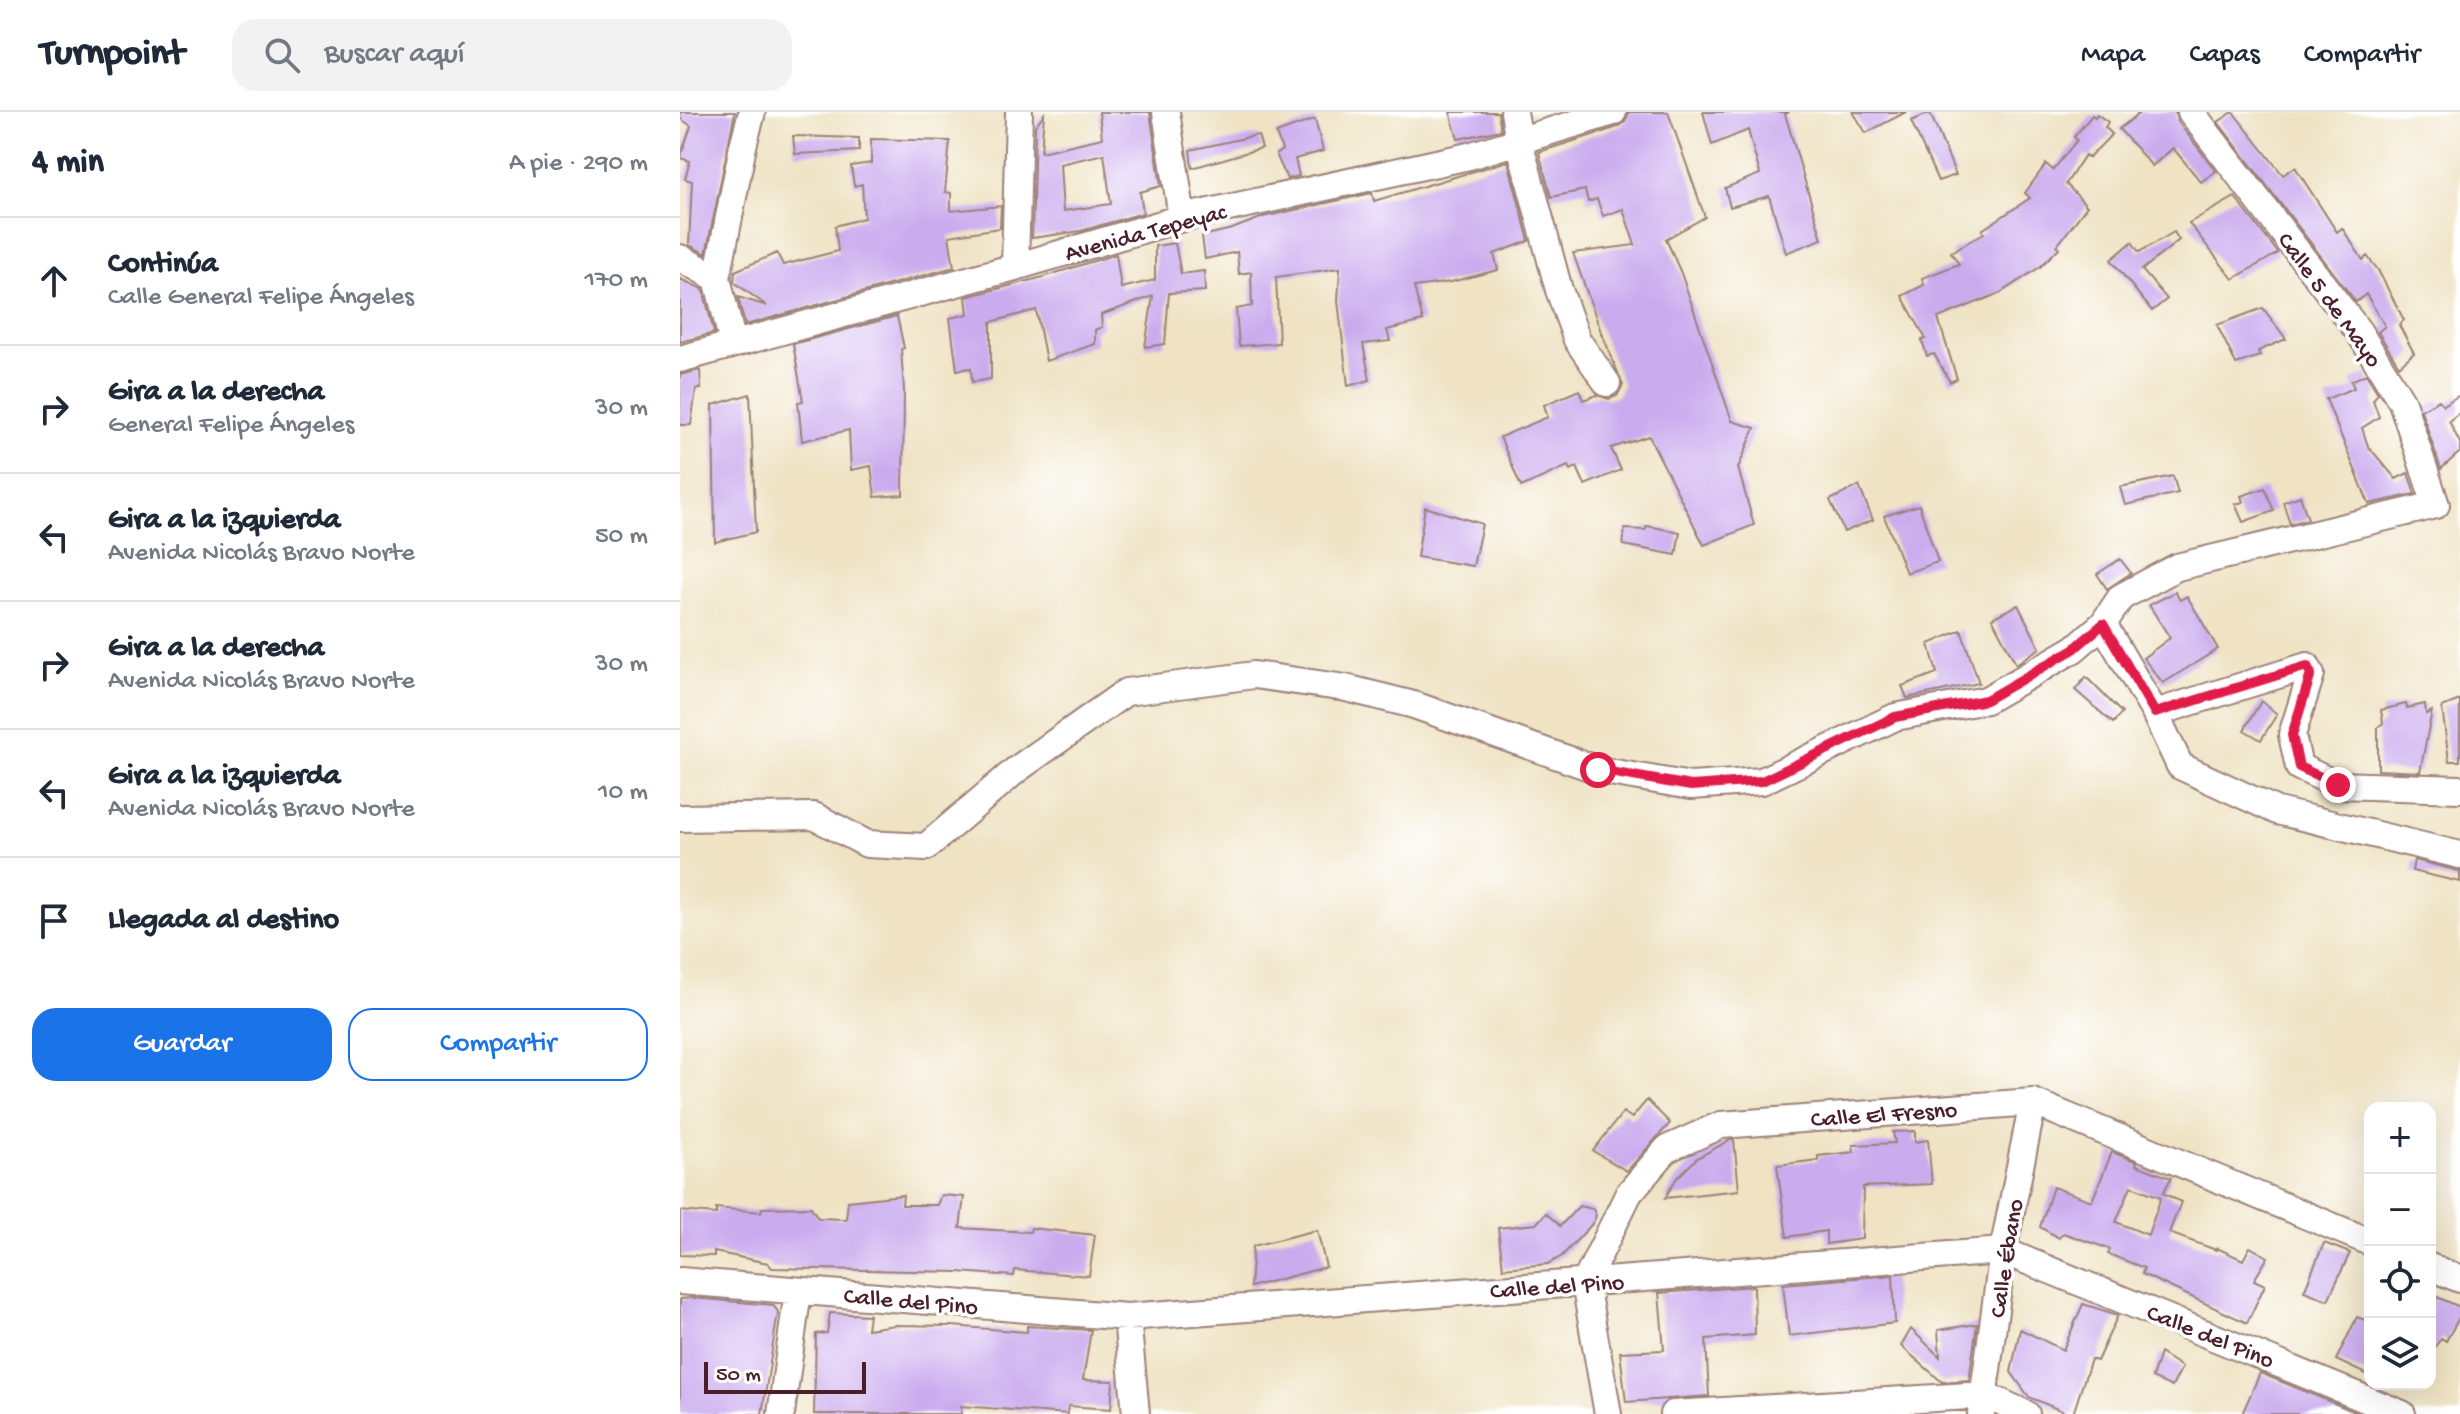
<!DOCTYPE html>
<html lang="es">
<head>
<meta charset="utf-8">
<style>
  :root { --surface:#fff; --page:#f2f2f3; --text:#1f2937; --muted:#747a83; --line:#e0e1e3; --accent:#1a73e8 }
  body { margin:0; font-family:"Gochi Hand",sans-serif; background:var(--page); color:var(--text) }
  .controls { position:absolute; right:24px; bottom:24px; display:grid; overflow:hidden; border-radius:16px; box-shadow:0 8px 32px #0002 }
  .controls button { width:72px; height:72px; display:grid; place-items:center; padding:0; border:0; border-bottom:2px solid var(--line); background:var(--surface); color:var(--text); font:40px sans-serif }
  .scale { position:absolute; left:24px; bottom:20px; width:162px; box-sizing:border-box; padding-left:8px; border:4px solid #4a1f2b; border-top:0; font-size:22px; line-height:28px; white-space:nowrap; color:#4a1f2b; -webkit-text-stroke:6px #fff; paint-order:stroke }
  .stop { position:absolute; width:24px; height:24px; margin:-18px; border:6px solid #e11d48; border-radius:50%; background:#fff }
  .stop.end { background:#e11d48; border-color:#fff; box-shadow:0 2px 8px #0008 }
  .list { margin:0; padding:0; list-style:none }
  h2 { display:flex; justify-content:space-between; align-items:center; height:104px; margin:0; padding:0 32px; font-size:34px }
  h2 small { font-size:26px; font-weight:400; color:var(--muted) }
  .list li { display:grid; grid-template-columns:52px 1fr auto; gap:24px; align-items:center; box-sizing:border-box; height:128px; padding:0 32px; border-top:2px solid var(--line) }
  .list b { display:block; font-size:30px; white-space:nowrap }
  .list p { margin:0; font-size:26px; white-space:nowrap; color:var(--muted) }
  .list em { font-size:26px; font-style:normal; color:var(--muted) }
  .actions { display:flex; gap:16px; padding:24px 32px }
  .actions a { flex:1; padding:18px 0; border:2px solid var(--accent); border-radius:24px; text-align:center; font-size:28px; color:var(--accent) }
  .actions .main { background:var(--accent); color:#fff }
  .icon { flex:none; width:44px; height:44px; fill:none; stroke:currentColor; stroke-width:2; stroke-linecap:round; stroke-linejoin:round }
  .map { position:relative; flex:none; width:1780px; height:1302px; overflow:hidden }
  header { display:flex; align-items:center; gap:48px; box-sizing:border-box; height:112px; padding:0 40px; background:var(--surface); border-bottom:2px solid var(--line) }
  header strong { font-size:38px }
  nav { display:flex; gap:44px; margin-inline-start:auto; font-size:28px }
  .search { width:560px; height:72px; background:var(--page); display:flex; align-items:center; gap:20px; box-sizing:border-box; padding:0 28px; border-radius:24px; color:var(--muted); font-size:30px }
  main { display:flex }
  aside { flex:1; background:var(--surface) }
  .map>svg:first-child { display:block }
  .building { fill:#caabee; fill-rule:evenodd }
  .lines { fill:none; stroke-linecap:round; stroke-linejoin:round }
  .street-casing { stroke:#9c8178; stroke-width:30 }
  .street { stroke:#fff; stroke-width:26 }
  .route { stroke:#e11d48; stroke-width:10 }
  .labels { text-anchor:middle; stroke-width:7; stroke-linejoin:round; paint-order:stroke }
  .street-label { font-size:24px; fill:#4a1f2b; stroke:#fff }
</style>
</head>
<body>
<header>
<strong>Turnpoint</strong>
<div class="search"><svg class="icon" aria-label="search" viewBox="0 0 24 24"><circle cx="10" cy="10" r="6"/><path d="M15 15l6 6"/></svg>Buscar aquí</div>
<nav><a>Mapa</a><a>Capas</a><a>Compartir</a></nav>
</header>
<main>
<aside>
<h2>4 min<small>A pie · 290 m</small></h2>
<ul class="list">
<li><svg class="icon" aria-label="ahead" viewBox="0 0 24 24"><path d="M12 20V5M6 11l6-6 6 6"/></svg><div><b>Continúa</b><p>Calle General Felipe Ángeles</p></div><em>170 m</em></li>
<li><svg class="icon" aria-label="right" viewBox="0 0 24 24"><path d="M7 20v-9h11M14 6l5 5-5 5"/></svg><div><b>Gira a la derecha</b><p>General Felipe Ángeles</p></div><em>30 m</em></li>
<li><svg class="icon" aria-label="left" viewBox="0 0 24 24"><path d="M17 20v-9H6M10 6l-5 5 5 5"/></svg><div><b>Gira a la izquierda</b><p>Avenida Nicolás Bravo Norte</p></div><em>50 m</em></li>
<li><svg class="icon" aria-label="right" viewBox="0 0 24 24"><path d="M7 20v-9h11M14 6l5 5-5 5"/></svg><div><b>Gira a la derecha</b><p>Avenida Nicolás Bravo Norte</p></div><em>30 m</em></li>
<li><svg class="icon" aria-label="left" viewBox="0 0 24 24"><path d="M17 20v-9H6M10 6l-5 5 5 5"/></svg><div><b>Gira a la izquierda</b><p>Avenida Nicolás Bravo Norte</p></div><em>10 m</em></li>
<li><svg class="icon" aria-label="arrive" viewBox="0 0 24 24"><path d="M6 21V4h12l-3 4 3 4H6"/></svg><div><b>Llegada al destino</b></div></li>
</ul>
<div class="actions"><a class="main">Guardar</a><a>Compartir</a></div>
</aside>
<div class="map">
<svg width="1780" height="1302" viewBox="0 0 1780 1302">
  <rect width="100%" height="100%" fill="#fff"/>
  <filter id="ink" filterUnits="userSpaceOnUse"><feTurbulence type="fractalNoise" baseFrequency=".0125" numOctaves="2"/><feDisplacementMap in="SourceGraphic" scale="16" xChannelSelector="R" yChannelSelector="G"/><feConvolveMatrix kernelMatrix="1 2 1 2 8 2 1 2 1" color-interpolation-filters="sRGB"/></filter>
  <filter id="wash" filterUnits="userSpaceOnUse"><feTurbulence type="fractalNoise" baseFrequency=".006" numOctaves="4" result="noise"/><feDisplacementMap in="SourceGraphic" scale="32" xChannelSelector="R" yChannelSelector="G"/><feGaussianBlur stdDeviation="1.8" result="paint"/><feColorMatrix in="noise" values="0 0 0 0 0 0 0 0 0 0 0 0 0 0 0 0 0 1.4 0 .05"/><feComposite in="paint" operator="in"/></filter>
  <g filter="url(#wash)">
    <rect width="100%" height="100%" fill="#efe3c4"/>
    <g id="blocks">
      <path class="building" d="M0,0H55L26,142L9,133L12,69L5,67L10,49L0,46L11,14L0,6Z
        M419,0H470L481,74L460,80L463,101L401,119L352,126L355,14L364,2L361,40L422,26ZM424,42L431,92L383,99L380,52Z
        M770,0H818L821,18L778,27Z
        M949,0H988L1025,105L986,127L1001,161L1052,309L1075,316L1058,356L1074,413L1024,433L969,324L931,336L941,358L905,373L897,355L890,358L888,354L841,375L820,325L868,305L864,293L899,278L903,288L917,283L929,287L937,284L943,273L920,217L893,141L955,133L943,97L923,104L917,87L908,90L905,78L871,85L859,40L938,15L945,10Z
        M1023,0H1109L1105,2L1142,127L1106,141L1089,84L1050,95L1045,76L1080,62L1068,18L1032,33Z
        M1173,0H1226L1186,21Z
        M1461,0H1495L1498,10L1536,59L1521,70L1493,36L1472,54L1439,17Z
        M1553,0L1603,63L1615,55L1657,120L1662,116L1683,148L1687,144L1698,158L1724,208L1719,213L1734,241L1719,254L1698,220L1705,214L1686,182L1676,190L1538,10Z
        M1250,1L1276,63L1258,69L1231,9Z
        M1417,2L1428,10L1425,15L1432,22L1409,46L1405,43L1386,72L1407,94L1377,134L1379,136L1360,155L1320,181L1258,206L1277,267L1270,270L1254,242L1247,244L1242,228L1246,227L1222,184L1244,173L1242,166L1279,152L1271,140L1304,121L1302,118L1350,86L1345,81L1366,52L1373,58L1397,28L1394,25L1412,3L1415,5Z
        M635,7L643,39L615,47L619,64L607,67L596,42L602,38L596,21Z
        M578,23L582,36L512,56L510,38Z
        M113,24L179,26V39L115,42Z
        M191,27L270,29L265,80L271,81V99L321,94L320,116L269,124L274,155L65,213L58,185L87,194L54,170L55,159L97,141L103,153L158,139L155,114L184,106L182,72L174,74L171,54L191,51Z
        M828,49L849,129L814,142L818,158L771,170L734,175L743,209L707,218L710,229L683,232L690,268L668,274L658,189L660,156L596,165L599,231L559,234L556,197L572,194L571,160L559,162L557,140L525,147L522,124L552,117L583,105L692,81L694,89Z
        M1555,85L1598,141L1553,167L1509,111Z
        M1494,120L1499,128L1462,158L1487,187L1472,199L1431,148L1452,130L1459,140Z
        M495,131L501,162L524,159L525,179L489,181L485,232L465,235L473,184L421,203L422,215L415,218V232L366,249L356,198L311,210V267L292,270L291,256L277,258L270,206L288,202L286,185L363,165L436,142L441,176L475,168V134Z
        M0,167L23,177L34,221L0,230Z
        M1583,196L1606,227L1578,239L1580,244L1556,252L1537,213Z
        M217,204L224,236L221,237L224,278L223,383L195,385L191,354L171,358L169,318L122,329L118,290L123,289L113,232Z
        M20,258L21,277H16L11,313H0V263Z
        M1686,262L1698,281L1693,288L1699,305L1682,316L1688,334L1716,367L1728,361L1735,382L1689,392L1646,287L1674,276L1671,269Z
        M70,282L76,420L35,430L33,293Z
        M1780,283V300L1769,309L1780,331V340L1761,357L1741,298L1759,288L1763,293Z
        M1493,364L1498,381L1445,393L1440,375Z
        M1179,374L1193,408L1164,420L1150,388Z
        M1585,376L1594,399L1563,410L1555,392L1563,390L1561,384Z
        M1620,384L1628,407L1610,412L1603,390Z
        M1239,393L1258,450L1226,461L1204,404Z
        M745,395L802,412L793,454L737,445Z
        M967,414L1000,420L996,443L943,433L945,417L965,418Z
        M1440,447L1451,461L1427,477L1417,462Z
        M1495,480L1500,488L1507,484L1538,537L1483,571L1463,546L1490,526L1469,493Z
        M1338,493L1360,536L1336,552L1312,506Z
        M1281,518L1299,571L1227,586L1222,574L1257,561L1249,532Z
        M1406,565L1442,601L1433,611L1395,578Z
        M1780,588V649H1769L1762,595Z
        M1581,589L1597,602L1581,628L1564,618Z
        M1726,592L1727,596L1745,592L1746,602L1752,599L1740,660L1698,658V615L1703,611L1701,598Z
        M1734,748L1780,759V770L1732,759Z
        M967,988L990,1011L947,1059L913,1039L943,1000L952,1006Z
        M1235,1019V1030L1248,1028L1252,1072L1183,1075L1182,1127L1146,1132V1119L1107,1125L1097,1053L1138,1048V1044L1174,1040L1173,1033L1215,1031L1213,1020Z
        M1050,1028H1054L1059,1078L985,1086L996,1067L1017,1046Z
        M1432,1040L1457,1050L1456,1053L1491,1066L1483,1081L1501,1090L1489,1121L1536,1138L1537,1136L1563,1148L1570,1135L1588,1145L1574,1168L1585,1173L1567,1211L1462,1162L1464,1156L1428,1142L1430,1137L1383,1121L1379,1126L1360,1115L1373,1075L1412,1089ZM1451,1074L1481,1085L1468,1123L1436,1110Z
        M223,1083L222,1093H257L261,1083L284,1085L280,1116L350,1120L351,1116L415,1123L409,1164L335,1158L334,1164L278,1160L92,1156L88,1151L34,1140V1144L0,1143V1099L36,1102V1096L81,1100L82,1096L131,1095L138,1106L166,1107L168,1089Z
        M899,1094L913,1097L916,1104L913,1111L882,1144L868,1152L823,1156L818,1116L856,1112L866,1101L880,1114Z
        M637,1118L646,1155L570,1175L573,1134Z
        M1644,1131L1670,1141L1648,1188L1624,1179Z
        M1213,1163L1215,1211L1109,1224L1103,1172Z
        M1074,1174L1075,1223L1026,1227L1029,1284L946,1290L940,1240L984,1238L979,1181Z
        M1750,1182L1780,1195V1204L1766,1229L1761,1226L1750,1243Z
        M13,1186L93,1193L98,1200L82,1302H0V1187Z
        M1403,1192L1438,1203L1417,1249L1411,1247L1393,1302H1389L1349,1285L1331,1260L1340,1217L1383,1238Z
        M150,1201L189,1203L187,1217L215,1213L272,1214L347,1220V1214L411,1218L403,1268L433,1269L431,1297L388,1294L387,1302L281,1294V1302H134L136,1222L147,1221Z
        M1677,1205L1690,1210V1264L1656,1248Z
        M1297,1212L1289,1268L1262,1270L1221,1234L1231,1217L1260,1245L1258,1218Z
        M1480,1241L1502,1255L1492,1275L1472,1266Z
        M1580,1261L1680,1302H1562Z"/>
    </g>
  </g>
  <g filter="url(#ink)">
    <use href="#blocks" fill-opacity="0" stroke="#9c8178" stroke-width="2"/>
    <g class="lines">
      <g class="street-casing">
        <path id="street" d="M486,0L502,106
          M834,0L839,29L879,178L897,228L927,271
          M0,146L37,166
          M335,155L339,0
          M53,232L37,166L63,34L72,0
          M0,247L335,155L502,106L789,44L933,0
          M1423,512L1475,601L1500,654L1597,699L1780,743
          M1475,601L1627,554L1631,562L1612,623L1619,655L1658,673L1780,677
          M0,706L134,704L187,732L246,735L336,658L446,580L574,563L666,576L734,593L918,658L1011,674L1082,669L1215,605L1306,588L1394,537L1423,512L1441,485L1497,455L1756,393L1722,290L1679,220L1511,0
          M1750,1155L1780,1167
          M0,1169L447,1205L1323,1139L1722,1302
          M447,1205L456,1302
          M101,1302L118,1179
          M928,1302L905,1171L949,1081L987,1037L1041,1013L1353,990L1690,1130
          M993,1302L1305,1283L1346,1302
          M1301,1302L1323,1139L1353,990"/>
      </g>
      <use href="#street" class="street"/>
    </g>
  </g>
  <g class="lines" filter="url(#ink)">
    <path class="route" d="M918,658L1011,674L1082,669L1215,605L1306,588L1394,537L1423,512L1475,601L1627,554L1631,562L1612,623L1619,655L1658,673"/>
  </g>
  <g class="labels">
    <g class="street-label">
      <text transform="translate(465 119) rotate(-15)" y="8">Avenida Tepeyac</text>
      <text transform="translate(1651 187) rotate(54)" y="8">Calle 5 de Mayo</text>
      <text transform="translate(1204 1001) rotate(-4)" y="8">Calle El Fresno</text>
      <text transform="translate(1325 1146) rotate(-81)" y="8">Calle Ébano</text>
      <text transform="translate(877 1173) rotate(-4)" y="8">Calle del Pino</text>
      <text transform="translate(231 1188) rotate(5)" y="8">Calle del Pino</text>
      <text transform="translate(1531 1223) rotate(22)" y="8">Calle del Pino</text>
    </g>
  </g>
</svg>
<div class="controls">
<button>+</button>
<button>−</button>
<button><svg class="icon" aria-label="locate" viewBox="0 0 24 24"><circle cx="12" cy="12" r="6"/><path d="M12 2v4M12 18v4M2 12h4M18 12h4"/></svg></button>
<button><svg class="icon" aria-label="layers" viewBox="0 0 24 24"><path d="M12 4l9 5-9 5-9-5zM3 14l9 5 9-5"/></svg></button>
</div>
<div class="scale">50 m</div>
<div class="stop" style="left:918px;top:658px"></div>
<div class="stop end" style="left:1658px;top:673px"></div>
</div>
</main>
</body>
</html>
